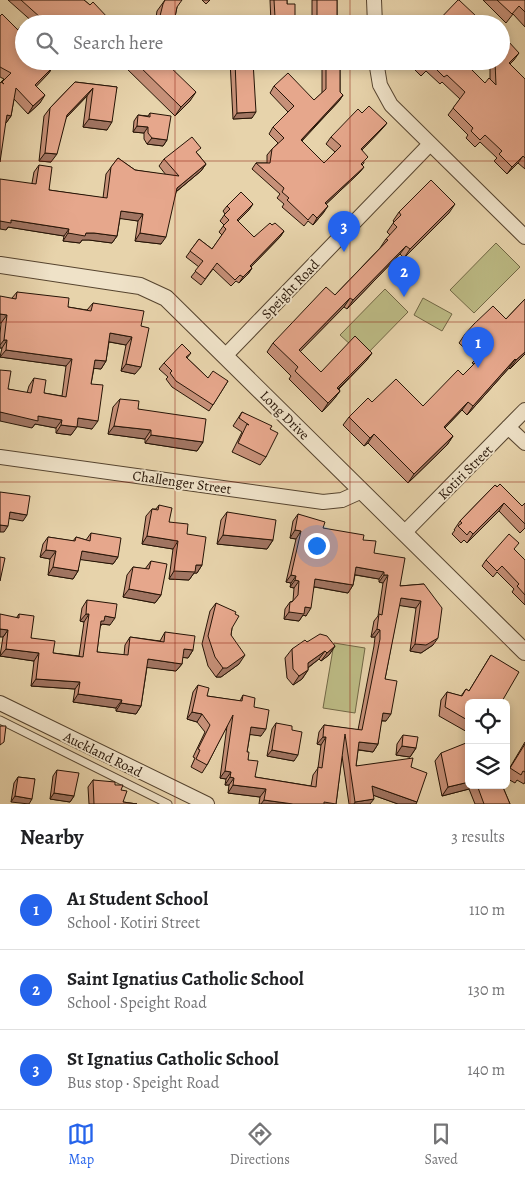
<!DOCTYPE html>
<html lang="en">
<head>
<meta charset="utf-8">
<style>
  :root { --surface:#fff; --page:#f6f6f6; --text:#202124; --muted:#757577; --line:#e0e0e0; --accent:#2563eb }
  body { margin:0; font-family:Alegreya,serif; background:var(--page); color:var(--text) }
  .controls { position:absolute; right:15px; bottom:15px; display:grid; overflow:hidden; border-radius:8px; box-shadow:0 2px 8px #0003 }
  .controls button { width:45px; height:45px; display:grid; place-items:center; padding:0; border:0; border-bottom:1px solid var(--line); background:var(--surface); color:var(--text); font:25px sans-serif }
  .you { position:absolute; left:316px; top:545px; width:18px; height:18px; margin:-12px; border:4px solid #fff; border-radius:50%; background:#1a73e8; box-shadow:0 0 0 8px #1a73e833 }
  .badge { display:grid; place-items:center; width:32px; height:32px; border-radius:50%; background:var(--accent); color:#fff; font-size:16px; font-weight:700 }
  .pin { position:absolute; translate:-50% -41px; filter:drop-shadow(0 1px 2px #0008) }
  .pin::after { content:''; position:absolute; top:26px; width:18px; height:15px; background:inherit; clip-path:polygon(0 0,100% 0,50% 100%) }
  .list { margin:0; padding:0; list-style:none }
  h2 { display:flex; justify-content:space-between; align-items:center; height:65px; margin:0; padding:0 20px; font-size:21px }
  h2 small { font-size:16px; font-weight:400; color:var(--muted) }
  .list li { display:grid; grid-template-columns:32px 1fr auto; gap:15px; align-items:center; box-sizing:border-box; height:80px; padding:0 20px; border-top:1px solid var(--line) }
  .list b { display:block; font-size:19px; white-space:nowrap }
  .list p { margin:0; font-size:16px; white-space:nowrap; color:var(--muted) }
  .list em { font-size:16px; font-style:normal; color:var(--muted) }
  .icon { flex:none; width:28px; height:28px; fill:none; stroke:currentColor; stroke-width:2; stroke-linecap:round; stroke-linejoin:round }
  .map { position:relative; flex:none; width:525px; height:804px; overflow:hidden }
  .search { position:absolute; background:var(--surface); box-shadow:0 2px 8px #0003; left:15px; right:15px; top:15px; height:55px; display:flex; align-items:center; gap:12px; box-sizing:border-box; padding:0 18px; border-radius:28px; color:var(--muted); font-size:19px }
  .sheet { height:305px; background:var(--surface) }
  nav { display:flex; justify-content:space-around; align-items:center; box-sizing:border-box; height:70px; border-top:1px solid var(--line); background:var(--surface); font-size:14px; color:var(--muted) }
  nav a { display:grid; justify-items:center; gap:2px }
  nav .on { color:var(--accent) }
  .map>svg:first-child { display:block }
  .park { fill:#bcba84; stroke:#716745 }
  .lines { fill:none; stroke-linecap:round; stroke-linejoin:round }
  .service-casing { stroke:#56442f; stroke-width:9 }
  .minor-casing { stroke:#56442f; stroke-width:16 }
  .tertiary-casing { stroke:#56442f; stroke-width:18 }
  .service { stroke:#efe2c8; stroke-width:7 }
  .minor { stroke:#efe2c8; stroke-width:14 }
  .tertiary { stroke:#efe2c8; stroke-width:16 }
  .wall { fill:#c69078; stroke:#261406 }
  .shaded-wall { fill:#a17562; stroke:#261406 }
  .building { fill:#e6a78c; stroke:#261406 }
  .grid { fill:none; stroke:#8f2418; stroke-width:1; stroke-opacity:0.55 }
  .labels { text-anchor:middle; stroke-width:4; stroke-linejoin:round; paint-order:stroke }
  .street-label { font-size:14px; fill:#261406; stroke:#efe2c8 }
</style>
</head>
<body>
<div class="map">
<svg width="525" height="804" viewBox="0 0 525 804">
  <rect width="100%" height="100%" fill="#e7d3ab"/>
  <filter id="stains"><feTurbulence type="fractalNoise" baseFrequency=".004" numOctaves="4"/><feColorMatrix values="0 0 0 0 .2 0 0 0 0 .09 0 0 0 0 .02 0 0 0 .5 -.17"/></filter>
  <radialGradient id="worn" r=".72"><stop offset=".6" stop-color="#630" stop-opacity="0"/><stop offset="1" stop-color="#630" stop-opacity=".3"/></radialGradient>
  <path class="park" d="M496,243L520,267L474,313L450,290Z
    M385,289L408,312L364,357L340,335Z
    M423,298L452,314L442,331L414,315Z
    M334,643L365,648L355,713L323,708Z"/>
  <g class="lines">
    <g class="service-casing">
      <path id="service" d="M0,720L168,804"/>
    </g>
    <g class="minor-casing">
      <path id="minor" d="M374,0L375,24
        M376,61L380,85L391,105L525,237
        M225,356L430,144
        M508,427L525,443
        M0,457L323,502L342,500L362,491
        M404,533L525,410
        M0,703L207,804"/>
    </g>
    <g class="tertiary-casing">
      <path id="tertiary" d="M0,265L140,286L166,298L525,652"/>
    </g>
    <use href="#service" class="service"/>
    <use href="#minor" class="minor"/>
    <use href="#tertiary" class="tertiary"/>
  </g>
  <path class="wall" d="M8,0H84L90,5L109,19L105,24H35Z
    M165,0L177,7L174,22L176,24H155L157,11Z
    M202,0H210L206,4Z
    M270,0H287V4L295,17L291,23H271Z
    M312,0H337V24L312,23Z
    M483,0H525V27L513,14L506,23Z
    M0,16L24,61L53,67L48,74L35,86L40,103L28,114L14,99L11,116L6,123H5L0,83L4,79L0,77Z
    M514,60L510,64L525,79V169L518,163L507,174L494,161L497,158L480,142L475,147L466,138L468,135L448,115L460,99L442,82L440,84L426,71L421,76L406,61H471L468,67L485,83L490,80V61H501Z
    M72,61H85L79,68Z
    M127,61H164L190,101L175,116L124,66Z
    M179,61H210L205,68H185Z
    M230,61H253L252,118L233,119Z
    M322,61H346L341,68H340V92L343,95L339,101L302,141L324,163L335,152L326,144L331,137L362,113L387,123L382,129L362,150L364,163L362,165L364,167L359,173L326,204L324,212L313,225L308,221L304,226L282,207L284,204L277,198L280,194L252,169L256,163H267V155L272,149L278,143L269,134L273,127L288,112L270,93L274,86L314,100L322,93Z
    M75,82L117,87L107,130L83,127L87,96L66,118L51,162L39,161L44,116L50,108Z
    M150,113L167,140L163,146L147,144L144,139V133L133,132L134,121L138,115L148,116Z
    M197,153L206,164L201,171L176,192L161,244L135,241L138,221L120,218L117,236L112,243L89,240H82L80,243L63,241L64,236L8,227L6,230L32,183L34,172L39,165L49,190L103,198L106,174L118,158L135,170L166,175L159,166L164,159Z
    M227,206L249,210L238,221L254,237L272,225L284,231L280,237L251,267L252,268L248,274L239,283L236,281L231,286L213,269L201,285L191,277L199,267L186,257L199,239L212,249L222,235L219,232L224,225L220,221L225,214L223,211Z
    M399,212L449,213L404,258L400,254L347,309L344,307L300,351L321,372L372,353L366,361L339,389L340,391L334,399L322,412L289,379L291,376L267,352L273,343L335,295L380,248L386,239L390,235L387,232L394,222L393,221Z
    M17,292L68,307L87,310L93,303L141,326L135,374L121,371L126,345L109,342L106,361L101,369L94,368L91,384L92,429L77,426L71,435L56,433V428L35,424L32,428L8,389L27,393L29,386L34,378L44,393L62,396L66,366L0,357L2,348H0V334L1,323L12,298Z
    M525,299V354L510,369L509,368L467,415L462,410L445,428L453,436L447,445L408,483L368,443L364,446L343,425L349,417L372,402L423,406L463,375L474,364L472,363L476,359L459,343L465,334L506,319Z
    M191,353L187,358L208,378L228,381L209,411L172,387L166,379L168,377L159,369L164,363Z
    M120,399L138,409L203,442L197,451L145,443V439L108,434L113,407Z
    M242,412L270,429L266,457L260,465L232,452L242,432L233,426Z
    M495,485L522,506L525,503V528L520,533L499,511L467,543L464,540L461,543L452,534L455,530H454L460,521Z
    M159,505L169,522L187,534L202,565L197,573H194L189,580L169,579L173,549L142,544L146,516L152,509H156Z
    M227,512L273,540L267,549L217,544L221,520Z
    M298,514L323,528L363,540L400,586L424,584L433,645L421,653L410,651L416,608L399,605L385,679L386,721H381L378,744L373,752L358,750L356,766L411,767L416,804H398L373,795L370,804H349L342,756L336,804H259L260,797L228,793L229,785H225L226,779L220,778L227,726L207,765L202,773L191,767L195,758L193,757L205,732L197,722L187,719L193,692L198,685L207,696L240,701L243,695L254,707L261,736L250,734L247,752L248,760L255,777L311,786L313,775L318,768L321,745L317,744L319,732L324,725L358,730L374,646L375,637H371L374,621L378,616L383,583L379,582V579L355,575L353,585L348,593L314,587L306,616L303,615L299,621L284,619L285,609L290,602L293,601L294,588L290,587L291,583L286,582L296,539L290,538L293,521Z
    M91,533L118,557L113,564L80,559L78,571L73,579L48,575L50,559L40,557L43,544L48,537L73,541L76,537L86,540Z
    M514,550L525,560V605L512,592L514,589L497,572L493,577L482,566L486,560Z
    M151,561L161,595L155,603L123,597L127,575L133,567L145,569Z
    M87,600L110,625L102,624L100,626L97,652L124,655L125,645L130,637L160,641L165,632L193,650L188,658L182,657V664L176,671L147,667L141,706L136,714L116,711V708L73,702L75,689L31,686L34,661L0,656L3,637L19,614L31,638L53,653L79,656L84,622L80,621L82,608Z
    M216,603L232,628L231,635L239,664L221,677H216L208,666L202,644L210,611Z
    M307,642L335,646L329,655L321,661L319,659L308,668V670L302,679L293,685L287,678L285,658L292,649Z
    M491,655L469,703V733L439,716L441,700L447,692L461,696L466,689L469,691Z
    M276,723L292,730L294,761L267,756L272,729Z
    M403,735L416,748L410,757L396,755L397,744Z
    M525,742V782L524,784L517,780L515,783L506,778V774Z
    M441,753L469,785H502L510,804H475L469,789L442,796L435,761Z
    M57,770L74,796L70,802L50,799L53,776Z
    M18,777L35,779L11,802L14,783Z
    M93,780L115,785L121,790L123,802L137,804H89L88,787Z"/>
  <path class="shaded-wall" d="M275,17H295L291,23H271Z
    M317,17H321L317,23H312Z
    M519,53L514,60L504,70L509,63Z
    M190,61H210L205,68H185Z
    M279,61H298L296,64H277Z
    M340,61L346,62L341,68H336Z
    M53,67L48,74L30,93L35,85Z
    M93,88L87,96L61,123L67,115Z
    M196,92L190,101L175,116L181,107Z
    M45,95L40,103L28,114L33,106Z
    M343,95L339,101L296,146L301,140Z
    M256,112L252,118L233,119L237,113Z
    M7,115L11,116L6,123H2Z
    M89,119L112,122L107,130L83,127Z
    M387,123L382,129L356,156L361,149Z
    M137,126L148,127L144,133L133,132Z
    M152,138L167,140L163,146L147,144Z
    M45,153L57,154L51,162L39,161Z
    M523,156L518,163L507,174L512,167Z
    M206,164L201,171L172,195L177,188Z
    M364,167L359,173L321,209L325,203Z
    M253,204L249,210L233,226L237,220Z
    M455,204L449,213L404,258L410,249Z
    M328,206L324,212L313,225L317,218Z
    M121,211L143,214L138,221L116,218Z
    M11,220L69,229L64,236L8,227L6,230L0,229V221Z
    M284,231L280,237L246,272L250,266Z
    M68,233H94L117,236L112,243L89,240H82L80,243L63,241Z
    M140,233L166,237L161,244L135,241Z
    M406,246L400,254L347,309L353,300Z
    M252,268L248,274L239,283L243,277Z
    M350,298L344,307L293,359L299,350Z
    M0,314L7,315L1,323H0Z
    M110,333L132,337L126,345L105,341Z
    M4,340H7L2,348H0V345Z
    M6,350L72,359L66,366L0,357Z
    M525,352V354L510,369L516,360Z
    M372,353L366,361L331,396L337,388Z
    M515,359L509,368L467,415L473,406Z
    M95,360L106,361L101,369L90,368Z
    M126,364L141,367L135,374L121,371Z
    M340,391L334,399L322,412L328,403Z
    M468,402L462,410L437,436L444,427Z
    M0,412L38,416L62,420L56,428L35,424L32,428L0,421Z
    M78,418L98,421L92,429L73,426Z
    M61,425L77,427L71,435L56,433Z
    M114,426L151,430L145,439L108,434Z
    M374,434L368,443L364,446L370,438Z
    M151,435L203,442L197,451L145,443Z
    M453,436L447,445L408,483L414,474Z
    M504,503L499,511L467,543L473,534Z
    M10,512L27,515L23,521L6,518Z
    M0,525L8,526L4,532H0Z
    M295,530L301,531L296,539L290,538Z
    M223,535L273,540L267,549L217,544Z
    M147,536L178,541L173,549L142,544Z
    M46,550L56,551L50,559L40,557Z
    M82,551L118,557L113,564L76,559Z
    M196,565H202L197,573H194L189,580L169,579L174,571Z
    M53,567L78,571L73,579L48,575Z
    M356,567L384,572L379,579L351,574Z
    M291,575L296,576L291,583L286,582Z
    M384,575H388L383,583L379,582Z
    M315,579L353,585L348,593L310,586Z
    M295,580L299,581L294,588L290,587Z
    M129,589L161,595L155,603L123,597Z
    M401,598L421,601L416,608L396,605Z
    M305,607L311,608L306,616L303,615L299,621L284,619L289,612Z
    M86,614H89L84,622L80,621Z
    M105,616L115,618L110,625L102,624L99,629L96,628Z
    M0,629L8,630L3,637H0Z
    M377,629L380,630L375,637H371Z
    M438,638L433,645L421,653L410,651L415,644Z
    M335,646L329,655L321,661L327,653Z
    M6,649L39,653L34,661L0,656Z
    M184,649L193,650L188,658L178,657Z
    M325,651L319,659L302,672L308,663Z
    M245,655L239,664L221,677H216L223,668Z
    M148,659L182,664L176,671L143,667Z
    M308,670L302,679L293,685L299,676Z
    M36,679L80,682L75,689L31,686Z
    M78,694L122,700L116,708L73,702Z
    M121,703L141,706L136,714L116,711Z
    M192,712L202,714L197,722L187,719Z
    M383,713L391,714L386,721L377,720Z
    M251,727L266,729L261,736L246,734Z
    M323,737H326L321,745L317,744Z
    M359,742L378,744L373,752L354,749Z
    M402,746L416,748L410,757L396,755Z
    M272,750L298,755L294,761L267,756Z
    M225,771L231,772L226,779L220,778Z
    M230,777L234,778L229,785H225Z
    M469,782V785H472L469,789L442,796L448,787Z
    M233,785L266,789L260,797L228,793Z
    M372,786L417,802L416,804H398L367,793Z
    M54,793L74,796L70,802L50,799Z
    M15,796L32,799L29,804L11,802Z
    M374,799L370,804H354L355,802Z
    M264,800L293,804H261Z"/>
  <path class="building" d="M21,0H84L90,5L93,2L109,19L104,24H35L41,18Z
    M165,0H182L177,7L174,22L176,24H158L163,4Z
    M274,0H287V4H295V17H275Z
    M317,0H337V24H321V17H317Z
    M458,0H459L476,16L469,24H435Z
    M497,0H525V12L519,6L512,14Z
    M2,14L18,30L20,27L24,31V61H47L53,67L35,85L45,95L33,106L16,88L11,116L7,115L6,121L0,162V83L1,82L4,84L2,82L11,73L0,67V16Z
    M508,41L519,53L509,63L525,79V158L523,156L512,167L499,154L502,151L485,135L480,140L471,131L473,128L453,108L465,92L447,75L444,77L431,64L426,69L418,61H471L472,62L468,66L485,83L489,78L496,85L495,61H501V48Z
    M134,61H164L196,92L181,107Z
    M235,61H253L256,112L237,113Z
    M326,61H346H340V92L343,95L301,140L324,163L341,146L331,137L358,109L362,113L369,106L387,123L361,149L368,157L361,164L364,167L325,203L328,206L317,218L313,214L308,220L287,200L289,198L282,192L284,188L256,163H270L272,149L284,138L273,127L294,106L274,86L288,73L314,100L326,89Z
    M75,82L117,87L112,122L89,119L93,88L67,115L57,154L45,153L50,108Z
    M150,113L171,116L167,140L152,138L148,133V127L137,126L138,115L150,117Z
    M192,137L201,148L196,152L206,164L177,188L166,237L140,233L143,214L121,211L117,236L94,233H86L85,236L68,233L69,229L11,220V223L0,221V179L36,184L39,165L52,167L49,190L107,198L111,167L118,158L135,170L179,176L164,159Z
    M431,180L455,204L410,249L406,246L353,300L350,298L299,350L321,372L355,336L372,353L337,388L340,391L328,403L295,371L298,367L273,343L326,287L335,295L388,240L386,239L397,227L393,223L401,215L399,212Z
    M241,192L253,204L237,220L254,237L270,223L272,225L275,223L284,231L250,266L252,268L243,277L240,275L235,280L217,263L205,279L195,271L203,261L190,251L199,239L212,249L226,229L223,226L229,220L224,215L230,209L227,206Z
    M17,292L69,298L68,307L91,311L93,303L144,311L141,326L149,328L141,367L126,364L132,337L110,333L106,361L95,360L91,384L103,385L98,421L78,418L77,427L61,425L62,420L38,416V421L0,412V370L11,371L8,389L31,393L34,378L46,380L44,393L66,397L72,359L6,350L7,340H4L7,315L0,314V296L16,299Z
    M525,299V352L516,360L515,359L473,406L468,402L444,427L453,436L414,474L374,434L370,438L349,417L368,398L372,402L396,379L423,406L458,370L463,375L481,357L478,355L482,351L465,334L474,324L493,306L506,319Z
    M182,344L191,353L186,357L208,378L213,371L228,381L213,405L176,381L170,373L172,371L164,363Z
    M120,399L139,401L138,409L206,419L203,442L151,435V430L114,426Z
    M242,412L272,426L270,429L278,433L266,457L238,443L247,424L249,425L239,418Z
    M500,484L522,506L525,503V524L504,503L473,534L470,531L467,535L458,526L462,523L460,521L495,485L497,487Z
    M0,492L30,496L27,515L10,512L8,526L0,525Z
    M159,505L172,508L169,522L188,524L187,534L206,537L202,565H196L195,572L174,571L178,541L147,536L152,509L158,510Z
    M227,512L276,520L273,540L223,535Z
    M298,514L325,522L323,528L364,535L363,540L376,541L374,553L405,558L400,586L424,584L442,608L438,638L426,645L415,644L421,601L401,598L385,679L397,681L391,714L383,713L378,744L359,742L356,766L413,758L411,767L427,773L417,802L372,786L374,799L355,802L345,734L336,804L324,802V804H293L264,800L266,789L233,785L234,778L230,777L231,772L225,771L233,715L207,765L196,759L200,750L198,749L210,725L202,714L192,712L198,685L209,688L207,696L242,701L243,695L255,698L254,707L269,710L266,729L251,727L247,752H249L248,760L258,761L255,777L316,787L318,767L322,768L326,737H323L324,725L362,730L380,639V630L377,629L379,614L382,615L388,575H384V572L356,567L353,585L315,579L311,608L305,607L304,614L289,612L290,602H292L298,595L299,581L295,580L296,576L291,575L301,531L295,530Z
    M91,533L121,538L118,557L82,551L78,571L53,567L56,551L46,550L48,537L75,541L76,537L90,541Z
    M509,534L519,543L514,549L525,560V595L517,586L519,584L502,566L497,571L486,560Z
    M0,557L5,558L0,581Z
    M151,561L167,564L161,595L129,589L133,567L149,569Z
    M87,600L117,604L115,618L105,616L104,621H101L97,652L128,655L130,637L164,642L165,632L195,636L193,650L184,649L182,664L148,659L141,706L121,703L122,700L78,694L80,682L36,679L39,653L6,649L8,630L0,629V614L19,618V614L34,616L31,638L55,641L53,653L83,657L89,614H86Z
    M216,603L236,612L235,614L239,616L232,628L231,635L245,655L227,668H223L215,657L208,636Z
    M320,634L327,636L335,646L327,653L325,651L308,663V670L299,676L293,669L292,649L305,640L307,642Z
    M491,655L519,672L501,703H469V721L445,707L447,692L462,696L466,689L469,691Z
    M276,723L292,726V730L302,732L298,755L272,750Z
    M0,726H6L4,742L0,745Z
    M403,735L418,737L416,748L402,746Z
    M466,743L469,747V782L448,787L441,753Z
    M525,744V772L523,771L521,775L510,768Z
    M57,770L79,773L74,796L54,793Z
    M18,777L35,779L32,799L15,796Z
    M93,780L115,782V785H123L121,790L127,791L123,802L137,804H94Z
    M477,785H502L510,804H484Z"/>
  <path class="grid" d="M175,0V24M350,0V24M175,61V804M350,61V804M0,161H525M0,322H525M0,482H525M0,643H525"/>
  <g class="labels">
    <g class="street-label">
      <text transform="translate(290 289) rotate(-46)" y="5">Speight Road</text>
      <text transform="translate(285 415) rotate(45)" y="5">Long Drive</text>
      <text transform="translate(465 472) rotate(-45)" y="5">Kotiri Street</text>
      <text transform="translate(182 482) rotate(8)" y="5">Challenger Street</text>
      <text transform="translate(103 754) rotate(26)" y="5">Auckland Road</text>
    </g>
  </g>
  <rect width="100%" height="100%" filter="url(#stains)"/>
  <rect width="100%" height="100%" fill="url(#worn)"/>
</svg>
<div class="controls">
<button><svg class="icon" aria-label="locate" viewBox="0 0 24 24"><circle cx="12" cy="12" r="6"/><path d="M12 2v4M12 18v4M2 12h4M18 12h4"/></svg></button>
<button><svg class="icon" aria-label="layers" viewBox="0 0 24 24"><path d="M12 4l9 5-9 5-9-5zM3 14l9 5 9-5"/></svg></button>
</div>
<div class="you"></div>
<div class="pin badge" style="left:478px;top:368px">1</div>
<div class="pin badge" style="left:404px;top:297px">2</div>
<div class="pin badge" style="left:344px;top:252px">3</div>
<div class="search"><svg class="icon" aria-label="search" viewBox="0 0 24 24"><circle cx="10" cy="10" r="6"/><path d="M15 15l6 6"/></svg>Search here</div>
</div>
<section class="sheet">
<h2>Nearby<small>3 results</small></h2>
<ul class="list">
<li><span class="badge">1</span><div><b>A1 Student School</b><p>School · Kotiri Street</p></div><em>110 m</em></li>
<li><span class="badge">2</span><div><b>Saint Ignatius Catholic School</b><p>School · Speight Road</p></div><em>130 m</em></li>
<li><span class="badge">3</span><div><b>St Ignatius Catholic School</b><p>Bus stop · Speight Road</p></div><em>140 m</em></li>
</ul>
</section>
<nav>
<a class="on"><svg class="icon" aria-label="map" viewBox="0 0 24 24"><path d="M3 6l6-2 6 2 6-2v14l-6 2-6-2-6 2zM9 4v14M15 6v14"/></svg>Map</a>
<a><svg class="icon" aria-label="directions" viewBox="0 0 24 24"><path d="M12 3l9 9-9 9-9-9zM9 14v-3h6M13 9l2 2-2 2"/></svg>Directions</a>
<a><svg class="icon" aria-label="saved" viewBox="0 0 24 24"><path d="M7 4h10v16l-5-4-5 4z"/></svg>Saved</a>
</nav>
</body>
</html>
